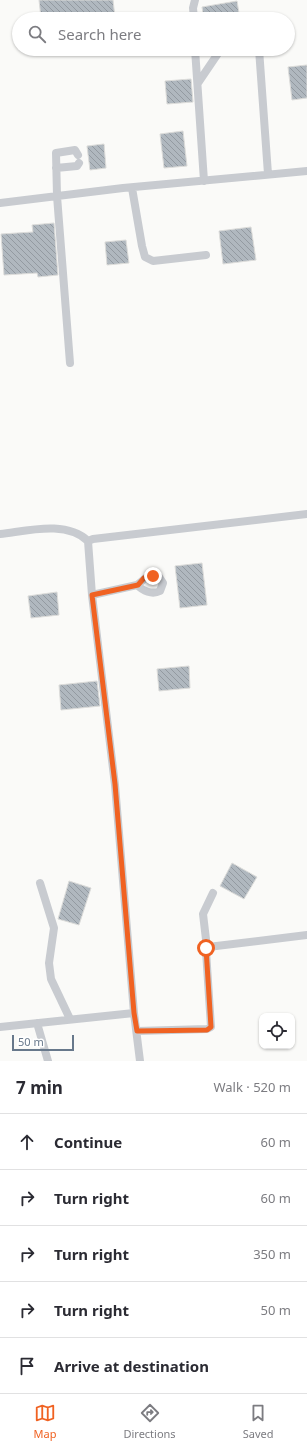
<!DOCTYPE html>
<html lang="en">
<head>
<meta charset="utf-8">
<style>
  :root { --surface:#fff; --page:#f2f2f3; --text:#2b2b33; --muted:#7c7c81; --line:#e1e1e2; --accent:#f06222 }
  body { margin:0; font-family:"Noto Sans",sans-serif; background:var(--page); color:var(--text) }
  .controls { position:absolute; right:12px; bottom:12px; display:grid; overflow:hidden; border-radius:8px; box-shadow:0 1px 3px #0004 }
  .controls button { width:36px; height:36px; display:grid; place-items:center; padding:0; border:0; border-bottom:1px solid var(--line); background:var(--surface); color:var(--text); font:20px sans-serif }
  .scale { position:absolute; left:12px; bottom:10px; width:62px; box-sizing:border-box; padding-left:4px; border:2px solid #67788b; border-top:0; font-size:11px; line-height:14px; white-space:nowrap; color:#67788b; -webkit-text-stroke:3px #fff; paint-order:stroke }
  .stop { position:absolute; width:12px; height:12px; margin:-9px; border:3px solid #f06222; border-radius:50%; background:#fff }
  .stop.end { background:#f06222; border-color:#fff; box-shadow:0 1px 4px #0008 }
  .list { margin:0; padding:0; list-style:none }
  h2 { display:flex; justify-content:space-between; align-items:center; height:52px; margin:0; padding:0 16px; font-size:17px }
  h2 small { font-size:13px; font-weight:400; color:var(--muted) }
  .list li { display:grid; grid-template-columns:26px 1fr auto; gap:12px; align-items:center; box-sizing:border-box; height:56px; padding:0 16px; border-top:1px solid var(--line) }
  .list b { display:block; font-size:15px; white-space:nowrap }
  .list em { font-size:13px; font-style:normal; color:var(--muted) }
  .icon { flex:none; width:22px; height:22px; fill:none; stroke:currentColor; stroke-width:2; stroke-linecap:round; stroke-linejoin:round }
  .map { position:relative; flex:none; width:307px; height:1061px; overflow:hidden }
  .search { position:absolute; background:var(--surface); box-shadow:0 1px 3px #0004; left:12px; right:12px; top:12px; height:44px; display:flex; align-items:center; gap:10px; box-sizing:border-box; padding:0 14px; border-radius:22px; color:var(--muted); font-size:15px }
  .sheet { height:332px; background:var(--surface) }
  nav { display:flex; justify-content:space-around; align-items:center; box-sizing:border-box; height:56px; border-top:1px solid var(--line); background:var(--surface); font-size:11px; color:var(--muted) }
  nav a { display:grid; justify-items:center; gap:2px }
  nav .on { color:var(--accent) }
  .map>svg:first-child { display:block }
  .building { fill:url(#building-back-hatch); stroke:#dcdcda }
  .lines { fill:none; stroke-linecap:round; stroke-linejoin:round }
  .minor { stroke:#c8cbd0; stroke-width:8 }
  .route { stroke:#f06222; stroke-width:5 }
</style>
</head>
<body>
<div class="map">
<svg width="307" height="1061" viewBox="0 0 307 1061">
  <defs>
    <pattern id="building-back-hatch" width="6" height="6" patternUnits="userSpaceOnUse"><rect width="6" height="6" fill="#b0b8bf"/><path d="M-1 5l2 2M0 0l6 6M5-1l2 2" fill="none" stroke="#939aa1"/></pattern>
  </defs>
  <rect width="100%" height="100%" fill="#fafaf8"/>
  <path class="building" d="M39,0H113L115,17L81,19V13L41,18Z
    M237,1L240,19H204L202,7Z
    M307,65V98L292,100L288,67Z
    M191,79L193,102L167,104L165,81Z
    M183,131L187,166L164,168L160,134Z
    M104,144L106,168L90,170L87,146Z
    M54,223L58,275L38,277L37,273L4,275L1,234L33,232L32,225Z
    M251,227L256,260L223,264L219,231Z
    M126,240L129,263L107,265L105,242Z
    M202,563L207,605L180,608L175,566Z
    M57,592L59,615L31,618L28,596Z
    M189,666L190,688L159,691L157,669Z
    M97,681L100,706L61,710L59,685Z
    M232,863L257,877L244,899L220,886Z
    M69,881L91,888L79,925L58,919Z"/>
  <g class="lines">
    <path class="minor" d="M194,19L193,8L195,0
      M195,49L204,181
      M259,49L268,174
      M198,83L221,49
      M56,168L77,166L79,163
      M132,188L142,246L145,257L153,261L206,255
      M0,203L123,188L307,171
      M70,363L57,196L56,153L75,150L78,155
      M0,534C27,531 66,520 88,541L92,595L115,785L134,1013L140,1061
      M88,541L93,539L307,514
      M92,595L137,585L148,576L159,577L163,583L160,591C152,595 143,591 137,585
      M40,883L54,928L49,963L51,979L70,1019
      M207,948L203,914L213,893
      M37,1023L48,1061
      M0,1027L134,1013
      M137,1031L207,1029L211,1027L206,951L208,947L307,935"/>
  </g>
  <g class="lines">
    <path class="route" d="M153,576L144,578L138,585L92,595L115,784L134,1013L137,1031L207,1030L211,1027L206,948"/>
  </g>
</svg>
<div class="controls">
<button><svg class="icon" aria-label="locate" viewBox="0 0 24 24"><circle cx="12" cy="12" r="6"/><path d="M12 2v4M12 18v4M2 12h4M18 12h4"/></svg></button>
</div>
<div class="scale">50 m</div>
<div class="stop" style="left:206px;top:948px"></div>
<div class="stop end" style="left:153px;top:576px"></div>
<div class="search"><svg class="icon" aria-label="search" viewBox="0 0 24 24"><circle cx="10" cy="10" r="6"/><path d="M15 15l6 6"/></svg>Search here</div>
</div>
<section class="sheet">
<h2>7 min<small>Walk · 520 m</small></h2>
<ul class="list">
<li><svg class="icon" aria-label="ahead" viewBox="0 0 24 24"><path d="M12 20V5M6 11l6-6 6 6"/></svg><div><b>Continue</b></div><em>60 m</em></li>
<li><svg class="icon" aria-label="right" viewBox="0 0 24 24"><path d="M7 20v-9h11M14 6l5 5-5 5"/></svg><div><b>Turn right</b></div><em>60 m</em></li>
<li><svg class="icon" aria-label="right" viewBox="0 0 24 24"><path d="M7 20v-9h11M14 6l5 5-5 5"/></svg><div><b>Turn right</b></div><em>350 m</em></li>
<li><svg class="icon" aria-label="right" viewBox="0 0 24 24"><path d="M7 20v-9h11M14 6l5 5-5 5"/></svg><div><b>Turn right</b></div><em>50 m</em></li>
<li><svg class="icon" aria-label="arrive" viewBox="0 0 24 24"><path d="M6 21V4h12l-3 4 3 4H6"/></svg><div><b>Arrive at destination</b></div></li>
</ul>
</section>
<nav>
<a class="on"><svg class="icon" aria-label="map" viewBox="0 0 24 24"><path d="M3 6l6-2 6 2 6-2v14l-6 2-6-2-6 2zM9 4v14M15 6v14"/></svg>Map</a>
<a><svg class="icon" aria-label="directions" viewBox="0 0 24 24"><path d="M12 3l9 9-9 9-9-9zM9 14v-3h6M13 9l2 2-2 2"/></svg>Directions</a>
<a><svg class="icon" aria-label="saved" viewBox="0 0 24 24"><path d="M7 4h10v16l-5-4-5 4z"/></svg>Saved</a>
</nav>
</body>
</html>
